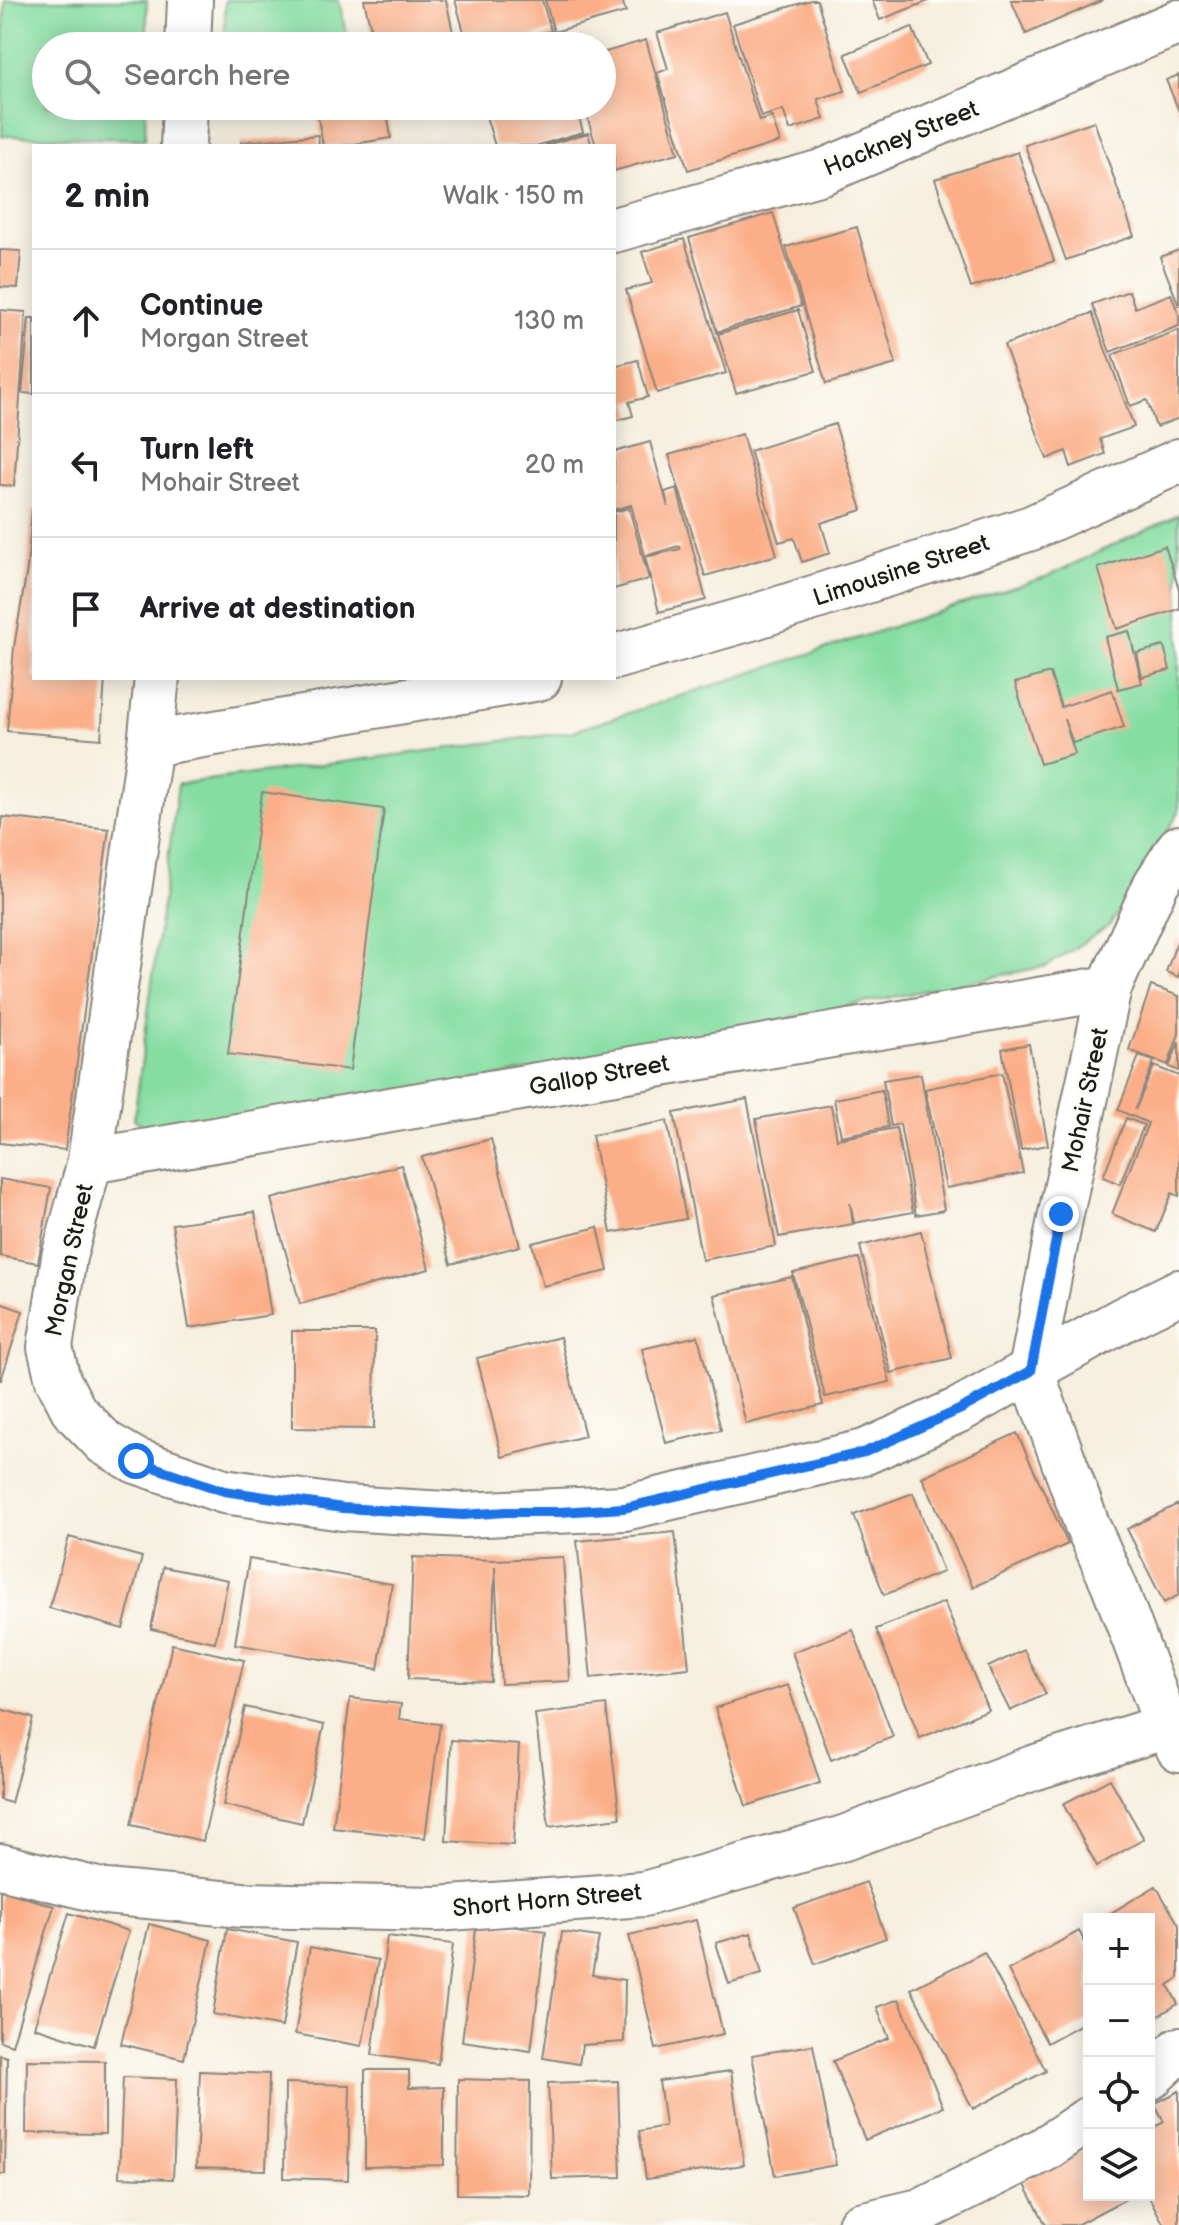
<!DOCTYPE html>
<html lang="en">
<head>
<meta charset="utf-8">
<style>
  :root { --surface:#fff; --page:#f6f6f6; --text:#202124; --muted:#757577; --line:#e0e0e0 }
  body { margin:0; font-family:"Balsamiq Sans",sans-serif; background:var(--page); color:var(--text) }
  .controls { position:absolute; right:24px; bottom:24px; display:grid; overflow:hidden; border-radius:0px; box-shadow:0 4px 20px #0003 }
  .controls button { width:72px; height:72px; display:grid; place-items:center; padding:0; border:0; border-bottom:2px solid var(--line); background:var(--surface); color:var(--text); font:40px sans-serif }
  .stop { position:absolute; width:24px; height:24px; margin:-18px; border:6px solid #1a73e8; border-radius:50%; background:#fff }
  .stop.end { background:#1a73e8; border-color:#fff; box-shadow:0 2px 8px #0008 }
  .list { margin:0; padding:0; list-style:none }
  h2 { display:flex; justify-content:space-between; align-items:center; height:104px; margin:0; padding:0 32px; font-size:34px }
  h2 small { font-size:26px; font-weight:400; color:var(--muted) }
  .list li { display:grid; grid-template-columns:52px 1fr auto; gap:24px; align-items:center; box-sizing:border-box; height:144px; padding:0 32px; border-top:2px solid var(--line) }
  .list b { display:block; font-size:30px; white-space:nowrap }
  .list p { margin:0; font-size:26px; white-space:nowrap; color:var(--muted) }
  .list em { font-size:26px; font-style:normal; color:var(--muted) }
  .icon { flex:none; width:44px; height:44px; fill:none; stroke:currentColor; stroke-width:2; stroke-linecap:round; stroke-linejoin:round }
  .map { position:relative; flex:none; width:1179px; height:2225px; overflow:hidden }
  .search { position:absolute; background:var(--surface); box-shadow:0 4px 20px #0003; left:32px; top:32px; width:584px; height:88px; display:flex; align-items:center; gap:20px; box-sizing:border-box; padding:0 28px; border-radius:44px; color:var(--muted); font-size:30px }
  .panel { position:absolute; background:var(--surface); box-shadow:0 4px 20px #0003; left:32px; top:144px; width:584px; height:536px; border-radius:0px }
  .map>svg:first-child { display:block }
  .green { fill:#85dda1; stroke:#507c5e; stroke-width:2 }
  .building { fill:#fbae87 }
  .lines { fill:none; stroke-linecap:round; stroke-linejoin:round }
  .minor-casing { stroke:#89867d; stroke-width:48 }
  .minor { stroke:#fff; stroke-width:44 }
  .route { stroke:#1a73e8; stroke-width:10 }
  .labels { text-anchor:middle; stroke-width:7; stroke-linejoin:round; paint-order:stroke }
  .street-label { font-size:24px; fill:#1c1c1c; stroke:#fdfcf7 }
</style>
</head>
<body>
<div class="map">
<svg width="1179" height="2225" viewBox="0 0 1179 2225">
  <rect width="100%" height="100%" fill="#fdfcf7"/>
  <filter id="ink" filterUnits="userSpaceOnUse"><feTurbulence type="fractalNoise" baseFrequency=".0125" numOctaves="2"/><feDisplacementMap in="SourceGraphic" scale="16" xChannelSelector="R" yChannelSelector="G"/><feConvolveMatrix kernelMatrix="1 2 1 2 8 2 1 2 1" color-interpolation-filters="sRGB"/></filter>
  <filter id="wash" filterUnits="userSpaceOnUse"><feTurbulence type="fractalNoise" baseFrequency=".006" numOctaves="4" result="noise"/><feDisplacementMap in="SourceGraphic" scale="32" xChannelSelector="R" yChannelSelector="G"/><feGaussianBlur stdDeviation="1.8" result="paint"/><feColorMatrix in="noise" values="0 0 0 0 0 0 0 0 0 0 0 0 0 0 0 0 0 1.4 0 .05"/><feComposite in="paint" operator="in"/></filter>
  <g filter="url(#wash)">
    <rect width="100%" height="100%" fill="#f6efde"/>
    <path class="green" d="M5,0H147V46H46V106H146L145,139L2,136Z
      M225,0H339L349,46H225Z
      M1179,514V812L1110,925L1047,966L168,1143L134,1119L178,784L570,732L1048,576Z"/>
    <g id="blocks">
      <path class="building" d="M364,0H446L456,46H375Z
        M455,0H542L551,31L496,46H468Z
        M545,0H622L626,12L554,32Z
        M811,0H817L845,91L818,99L824,119L790,130L783,110L761,117L733,24Z
        M872,0H931L880,20Z
        M1011,0H1103L1026,34Z
        M725,12L759,121L772,117L780,142L688,170L657,73L668,69L657,33Z
        M912,27L928,65L861,92L845,54Z
        M555,34L558,46H516V45Z
        M646,40L678,153L614,171V146H596L584,106H602V53Z
        M1179,75V111L1166,80Z
        M316,106H386L391,138L342,146H323Z
        M483,106H576L583,132L536,146H495Z
        M1094,121L1134,236L1066,260L1025,145Z
        M588,133L592,146H546V145Z
        M318,135L319,146H242L241,142Z
        M1018,152L1054,261L971,288L935,179Z
        M773,213L801,306L717,332L689,238Z
        M857,227L896,364L826,384L786,247Z
        M684,239L726,373L657,393L626,290L652,283L642,252Z
        M0,250L21,251L18,288L0,287Z
        M1179,250V306L1160,257Z
        M1129,291L1135,308L1171,294L1179,315V326L1110,352L1092,304Z
        M0,310L26,312L14,486L0,485Z
        M798,310L816,371L736,393L718,334Z
        M1092,313L1134,427L1100,439L1105,454L1071,467L1066,451L1047,459L1004,345Z
        M29,318H34V394L22,393Z
        M1179,330V418L1156,427L1147,400L1130,406L1112,355Z
        M638,360L648,397L629,402L633,416L614,421V366Z
        M835,424L862,510L821,523L830,553L802,562L794,538L779,542L750,451Z
        M742,434L777,555L705,576L669,455Z
        M650,442L668,507L665,492L677,488L706,600L659,612L645,557L680,549L679,546L645,556L631,505L614,510V452Z
        M629,508L649,579L614,589V512Z
        M32,509H34V678H105L101,739L7,731L14,647L27,569Z
        M1165,546L1179,589V609L1117,629L1098,568Z
        M1129,631L1142,683L1118,689L1105,637Z
        M1164,646L1170,670L1142,677L1137,653Z
        M1050,673L1061,707L1112,690L1124,727L1073,743L1064,719L1075,754L1040,764L1015,683Z
        M262,792L384,809L350,1070L228,1054Z
        M3,817L109,829L65,1150L0,1143V839Z
        M1179,936V977L1166,972Z
        M1151,986L1179,996V1034L1168,1065L1129,1050Z
        M1179,1042V1071L1169,1067Z
        M1029,1044L1048,1145L1021,1150L1002,1049Z
        M1139,1056L1154,1061L1135,1110L1154,1066L1179,1076V1196L1172,1193L1156,1232L1112,1214L1148,1123L1118,1110Z
        M1002,1073L1023,1173L946,1188L925,1089Z
        M921,1074L944,1210L916,1215L900,1124L891,1126L883,1080Z
        M882,1090L888,1127L841,1136L834,1099Z
        M747,1099L776,1246L702,1260L674,1113Z
        M831,1105L837,1139L896,1128L913,1212L854,1223L850,1203L853,1224L779,1237L756,1119Z
        M1126,1118L1144,1125L1120,1184L1103,1177Z
        M667,1121L686,1219L611,1233L592,1135Z
        M491,1139L520,1246L451,1264L422,1157Z
        M401,1165L429,1269L300,1304L271,1199Z
        M0,1179L51,1188L38,1263L0,1256Z
        M255,1212L271,1315L189,1328L172,1224Z
        M598,1227L608,1271L543,1286L532,1243Z
        M921,1231L952,1358L891,1373L860,1246Z
        M859,1258L890,1382L825,1397L793,1273Z
        M792,1277L823,1405L746,1424L714,1295Z
        M0,1303L23,1311L1,1380H0Z
        M292,1331H375L374,1429L292,1428Z
        M698,1336L721,1430L666,1443L642,1349Z
        M560,1337L585,1436L502,1457L477,1358Z
        M1017,1433L1068,1544L973,1587L922,1477Z
        M913,1493L943,1572L884,1595L854,1515Z
        M1178,1504L1179,1595L1164,1603L1127,1529Z
        M675,1532L689,1668L591,1678L577,1541Z
        M69,1537L142,1557L123,1629L49,1608Z
        M413,1557L495,1560L563,1557L570,1681L501,1684L495,1566L491,1682L408,1679Z
        M249,1559L392,1584L378,1669L235,1644Z
        M163,1567L228,1580L215,1642L151,1629Z
        M944,1602L988,1710L920,1738L876,1629Z
        M853,1630L893,1737L831,1760L792,1652Z
        M172,1644L244,1660L203,1841L131,1825Z
        M1024,1650L1046,1694L1010,1711L988,1667Z
        M788,1685L820,1783L746,1806L715,1708Z
        M350,1698L401,1704L399,1719L440,1724L425,1838L333,1828Z
        M606,1705L620,1818L549,1827L535,1714Z
        M245,1707L324,1725L302,1823L223,1805Z
        M0,1709L33,1718L11,1803L0,1800Z
        M451,1740L519,1745L513,1845L446,1841Z
        M1110,1779L1144,1839L1097,1866L1063,1804Z
        M866,1882L886,1938L815,1964L794,1908Z
        M1156,1886L1179,1925V1978L1168,1985L1178,2004L1153,2019L1149,2012V1919H1101Z
        M0,1890L54,1906L12,2045L0,2041Z
        M69,1913L129,1931L94,2046L34,2027Z
        M696,1920L723,2034L656,2049L629,1935Z
        M477,1921L546,1931L531,2051L462,2041Z
        M149,1924L211,1940L184,2059L121,2044Z
        M227,1929L297,1942L282,2027L213,2014Z
        M1079,1931L1089,1950V2020L1047,2043L1008,1970Z
        M562,1932L599,1937L592,1975L625,1980L624,2042L582,2045L579,2064L543,2058Z
        M751,1933L762,1974L729,1984L716,1943Z
        M387,1936L453,1944L438,2064L372,2055Z
        M310,1947L378,1960L362,2046L295,2034Z
        M984,1952L1046,2071L973,2109L911,1989Z
        M899,1999L943,2107L865,2140L833,2061L889,2038L877,2007Z
        M813,2045L836,2165L775,2176L752,2055Z
        M0,2055L7,2057L5,2174H0Z
        M27,2060L105,2061V2134L26,2133Z
        M365,2070H409V2088L444,2087V2165L365,2167Z
        M200,2071L269,2074L266,2170L196,2168Z
        M731,2071L744,2165L646,2179L639,2131L665,2126L659,2081Z
        M123,2077L177,2079L173,2179L119,2177Z
        M458,2079L530,2081L529,2195L457,2194Z
        M618,2081L621,2177L552,2179L548,2083Z
        M285,2083L350,2085L348,2180L284,2178Z
        M1179,2091V2225H1164L1148,2195L1149,2130L1164,2122L1154,2104Z
        M1089,2147V2195H1133L1076,2225H1046L1023,2181Z"/>
    </g>
  </g>
  <g filter="url(#ink)">
    <use href="#blocks" fill-opacity="0" stroke="#89867d" stroke-width="2"/>
    <g class="lines">
      <g class="minor-casing">
        <path id="minor" d="M188,46L190,0
          M183,146L185,106
          M614,230L822,172L1179,22
          M614,657L751,618L1031,528L1179,461
          M157,678L150,744L90,1161L64,1257L50,1347L58,1380L74,1411L105,1443L136,1461L224,1491L343,1508L463,1515L624,1508L865,1452L959,1410L1124,1319L1179,1292
          M150,744L539,678
          M1179,848L1156,884L1109,988L1061,1214L1031,1371L1087,1525L1114,1585L1167,1726L1179,1749
          M90,1161L1109,988
          M0,1866L106,1892L242,1905L437,1909L644,1894L844,1838L1033,1768L1167,1726
          M1149,2078L1179,2050
          M860,2225L920,2211L1043,2150L1089,2119"/>
      </g>
      <use href="#minor" class="minor"/>
    </g>
  </g>
  <g class="lines" filter="url(#ink)">
    <path class="route" d="M136,1461L224,1491L343,1508L463,1515L506,1512H559L624,1508L865,1452L959,1410L1031,1371L1061,1214"/>
  </g>
  <g class="labels">
    <g class="street-label">
      <text transform="translate(901 138) rotate(-22)" y="8">Hackney Street</text>
      <text transform="translate(901 570) rotate(-18)" y="8">Limousine Street</text>
      <text transform="translate(599 1075) rotate(-10)" y="8">Gallop Street</text>
      <text transform="translate(1085 1100) rotate(-78)" y="8">Mohair Street</text>
      <text transform="translate(69 1260) rotate(-78)" y="8">Morgan Street</text>
      <text transform="translate(547 1900) rotate(-5)" y="8">Short Horn Street</text>
    </g>
  </g>
</svg>
<div class="controls">
<button>+</button>
<button>−</button>
<button><svg class="icon" aria-label="locate" viewBox="0 0 24 24"><circle cx="12" cy="12" r="6"/><path d="M12 2v4M12 18v4M2 12h4M18 12h4"/></svg></button>
<button><svg class="icon" aria-label="layers" viewBox="0 0 24 24"><path d="M12 4l9 5-9 5-9-5zM3 14l9 5 9-5"/></svg></button>
</div>
<div class="stop" style="left:136px;top:1461px"></div>
<div class="stop end" style="left:1061px;top:1214px"></div>
<div class="search"><svg class="icon" aria-label="search" viewBox="0 0 24 24"><circle cx="10" cy="10" r="6"/><path d="M15 15l6 6"/></svg>Search here</div>
<section class="panel">
<h2>2 min<small>Walk · 150 m</small></h2>
<ul class="list">
<li><svg class="icon" aria-label="ahead" viewBox="0 0 24 24"><path d="M12 20V5M6 11l6-6 6 6"/></svg><div><b>Continue</b><p>Morgan Street</p></div><em>130 m</em></li>
<li><svg class="icon" aria-label="left" viewBox="0 0 24 24"><path d="M17 20v-9H6M10 6l-5 5 5 5"/></svg><div><b>Turn left</b><p>Mohair Street</p></div><em>20 m</em></li>
<li><svg class="icon" aria-label="arrive" viewBox="0 0 24 24"><path d="M6 21V4h12l-3 4 3 4H6"/></svg><div><b>Arrive at destination</b></div></li>
</ul>
</section>
</div>
</body>
</html>
